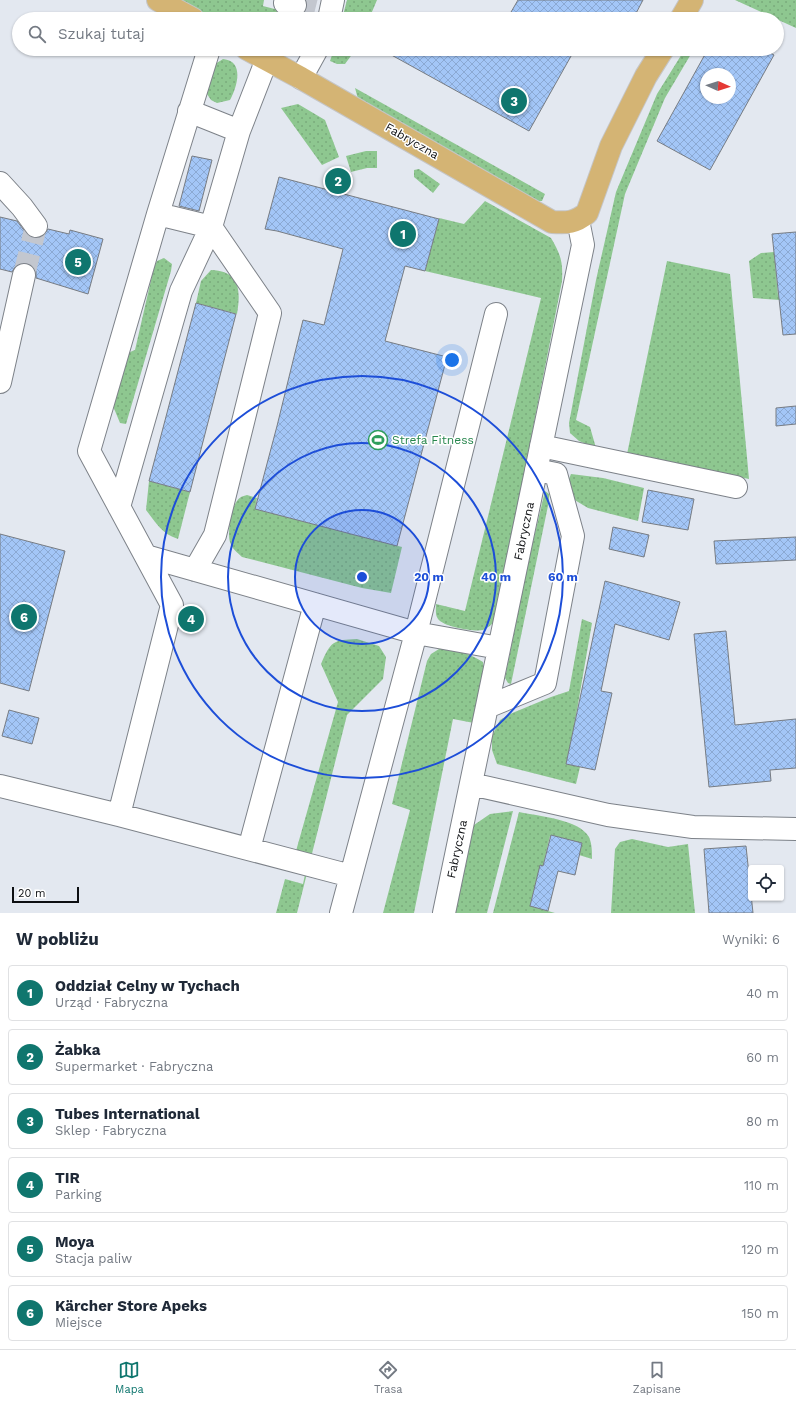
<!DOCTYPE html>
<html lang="pl">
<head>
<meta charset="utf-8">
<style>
  :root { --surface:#fff; --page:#f6f6f7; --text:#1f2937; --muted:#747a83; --line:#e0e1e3; --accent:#0f766e }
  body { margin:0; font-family:"Work Sans",sans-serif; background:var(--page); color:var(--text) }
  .controls { position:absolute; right:12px; bottom:12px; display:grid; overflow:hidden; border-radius:4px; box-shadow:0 1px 3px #0004 }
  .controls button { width:36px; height:36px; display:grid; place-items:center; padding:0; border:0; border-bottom:1px solid var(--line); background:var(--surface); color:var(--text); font:20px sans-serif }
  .compass { position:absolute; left:700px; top:68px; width:36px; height:36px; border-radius:50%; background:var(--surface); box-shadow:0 1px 3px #0004; rotate:93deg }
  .scale { position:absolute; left:12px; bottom:10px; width:67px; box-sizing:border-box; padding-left:4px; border:2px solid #0d0f12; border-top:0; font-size:11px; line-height:14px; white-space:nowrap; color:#0d0f12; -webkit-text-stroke:3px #fff; paint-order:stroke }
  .you { position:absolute; left:452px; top:360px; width:14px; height:14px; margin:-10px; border:3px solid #fff; border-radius:50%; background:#1a73e8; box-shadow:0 0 0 6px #1a73e833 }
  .badge { display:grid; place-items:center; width:26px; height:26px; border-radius:50%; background:var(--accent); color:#fff; font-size:13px; font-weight:700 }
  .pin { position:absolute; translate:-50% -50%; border:2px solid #fff; box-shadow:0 1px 4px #0006 }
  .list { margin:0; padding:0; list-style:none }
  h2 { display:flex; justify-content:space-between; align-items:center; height:52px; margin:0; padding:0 16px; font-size:17px }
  h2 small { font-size:13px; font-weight:400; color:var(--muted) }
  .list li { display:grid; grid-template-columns:26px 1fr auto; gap:12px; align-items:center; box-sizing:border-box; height:56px; margin:0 8px 8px; padding:0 8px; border:1px solid var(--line); border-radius:4px }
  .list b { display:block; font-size:15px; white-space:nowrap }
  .list p { margin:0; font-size:13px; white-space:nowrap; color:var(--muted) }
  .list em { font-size:13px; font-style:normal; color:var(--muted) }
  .icon { flex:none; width:22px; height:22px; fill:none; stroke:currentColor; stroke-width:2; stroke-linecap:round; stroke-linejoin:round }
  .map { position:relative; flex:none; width:796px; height:913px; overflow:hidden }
  .search { position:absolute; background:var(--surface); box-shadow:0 1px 3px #0004; left:12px; right:12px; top:12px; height:44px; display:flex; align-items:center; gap:10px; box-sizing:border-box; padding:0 14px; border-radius:22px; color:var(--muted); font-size:15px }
  .sheet { height:436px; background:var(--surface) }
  nav { display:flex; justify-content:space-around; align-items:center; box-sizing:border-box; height:56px; border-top:1px solid var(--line); background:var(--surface); font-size:11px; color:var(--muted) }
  nav a { display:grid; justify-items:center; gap:2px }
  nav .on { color:var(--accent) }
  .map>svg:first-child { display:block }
  .grass { fill:url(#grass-dots) }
  .building { fill:url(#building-cross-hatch); stroke:#777c83; fill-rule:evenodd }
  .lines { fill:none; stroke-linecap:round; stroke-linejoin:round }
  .minor-tunnel { stroke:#c3c7cf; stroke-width:22; stroke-dasharray:22 11; stroke-linecap:butt }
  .minor-casing { stroke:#7d8289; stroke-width:24 }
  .major-casing { stroke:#c5c5c6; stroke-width:24 }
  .minor { stroke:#fff; stroke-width:22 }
  .major { stroke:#d4b474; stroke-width:22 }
  .ring { fill:none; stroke:#1d4ed8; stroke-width:2 }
  .labels { text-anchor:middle; stroke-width:3; stroke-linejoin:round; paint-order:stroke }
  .street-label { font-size:12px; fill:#0d0f12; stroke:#fff }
  .leisure-label { font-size:12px; fill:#27864d; stroke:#fff; text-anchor:start }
  .centre { fill:#1d4ed8; stroke:#fff; stroke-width:2 }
  .ring-label { font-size:12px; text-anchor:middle; font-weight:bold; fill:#1d4ed8; stroke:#fff; stroke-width:3; stroke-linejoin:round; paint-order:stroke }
</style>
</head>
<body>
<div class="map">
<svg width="796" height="913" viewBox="0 0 796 913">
  <defs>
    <pattern id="grass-dots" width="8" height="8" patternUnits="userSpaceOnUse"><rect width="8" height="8" fill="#8ec790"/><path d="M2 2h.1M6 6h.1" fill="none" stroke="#79aa7b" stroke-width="1.8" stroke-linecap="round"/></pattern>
    <pattern id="building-cross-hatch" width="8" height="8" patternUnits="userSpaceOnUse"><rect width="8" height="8" fill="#a3c6f7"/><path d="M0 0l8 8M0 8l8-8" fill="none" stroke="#8ba9d3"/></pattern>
  </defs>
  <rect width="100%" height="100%" fill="#e3e8f0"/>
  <path class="grass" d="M177,0H264L263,6L313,19H211Z
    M347,0H377L369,19H342Z
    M735,0H796V28Z
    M334,49H356L345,64H337L330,61Z
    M685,49H694L665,98L625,194L576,420L590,427L596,448L579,441L570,433L569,423L596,280L616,192L657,94Z
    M223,59C245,61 237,87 230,100L217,103L211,100L205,91L212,66Z
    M355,88L545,194L542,201H536L358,99Z
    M298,104L325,120L339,157L322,165L281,108Z
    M366,151H377V168H367L351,172L346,156Z
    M419,169L440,184L433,193L414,177V170Z
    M485,201L551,238C561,255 563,262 562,281L495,621C491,625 488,628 483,630C474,632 444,627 438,619C435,615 436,609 436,604L465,611L541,298L425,271L439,218L464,224Z
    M774,252L778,295L779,296L780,300L753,298L749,261L761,253Z
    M164,258L172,264L171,271L126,424L120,423L113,406L125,354L135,350L154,267L157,261Z
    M667,261L730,274L749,479L627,454Z
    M211,270C240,271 241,290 237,314L196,303L201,281Z
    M571,474L603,478L644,488L638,521L588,508L573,499L569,479Z
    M149,481L190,492L178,539C162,534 156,523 146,510Z
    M545,491L549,494V501L511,684L508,683L505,678L527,567Z
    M247,495L257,498L255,509L402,547L391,593L362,588L242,557C237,552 232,549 230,542C227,532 231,503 241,497C242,496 245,496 247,495Z
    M582,619L592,623L574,727L566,764L580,767L576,784L497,764L492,750V736L500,720L510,714L551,697L569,691Z
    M357,639L379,646L386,657L383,679L347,715L297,913H276L285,879L303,884L308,860L296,851L338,702L321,664C331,641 333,640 357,639Z
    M439,649C453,649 471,654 483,662L484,669L474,723L453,719L414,913H383L410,810L392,804L427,661L431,654Z
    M513,811L487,913H455L474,825L490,814Z
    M519,812C537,816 579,819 589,837C592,844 592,851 592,859L579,855L582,843L550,836L543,866H540L530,906L555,913H493Z
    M632,839L668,847L688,844L695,913H611L615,849L620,842Z"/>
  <path class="building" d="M518,0H643L633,19H507Z
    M387,49H575L529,131L386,52Z
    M708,49H763L774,55L710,170L657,141ZM706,74H730V98H706Z
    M192,156L212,160L199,211L179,206Z
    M279,177L439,219L425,271L405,266L385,341L447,357L397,546L255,509L277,426L303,320L324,325L343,249L277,231L265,229Z
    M0,217L17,221L26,233L31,238H38L43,236L48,229L69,234L70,230L103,239L88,294L36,278V271L32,266L27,263H20L15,267L12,272L0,269Z
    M796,232V334L783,335L772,234Z
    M196,303L236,314L190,492L149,481Z
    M796,406V424L776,426V408Z
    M648,490L694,499L688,530L642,522Z
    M613,527L649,535L644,557L609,549Z
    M0,534L65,551L29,691L0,683Z
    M796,537V560L716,564L714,541Z
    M605,581L680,602L669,640L615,624L601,691L612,693L595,770L566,764Z
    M726,631L735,725L796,719V768L770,770L771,781L709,787L694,634Z
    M9,710L39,718L32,744L2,736Z
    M551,835L582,843L575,875L558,871L548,911L530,906L540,865L543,866Z
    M746,846L753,913H709L704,849Z"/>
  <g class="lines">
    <path class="minor-tunnel" d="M295,5L315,10
      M24,275L36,226"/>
    <g class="minor-casing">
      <path id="minor" d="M286,0L285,3L295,5
        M329,19L333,0
        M301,78L317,49
        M189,111L239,131
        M0,183L22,207L36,226
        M158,214L211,227L270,313L215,535L195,570
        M496,314L416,633L499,648
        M0,382L24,275
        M541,446L736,487
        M119,507L181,291L211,227L239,131L267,59
        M146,556L416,633L341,913
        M487,707L545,683L573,536L556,474L536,470
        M471,784L608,815L693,827L796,829
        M0,786L119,815L351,876
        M119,815L172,605L89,451L158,214L209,49
        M249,849L315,604
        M444,913L583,245L578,220"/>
    </g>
    <g class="major-casing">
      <path id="major" d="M158,0L193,19
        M681,19L692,0
        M247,49L301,78L552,222C567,223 575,223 587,213L611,146L646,76L663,49"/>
    </g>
    <use href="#minor" class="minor"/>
    <use href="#major" class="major"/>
  </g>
  <circle cx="362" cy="577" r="67" fill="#1d4ed8" fill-opacity=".12"/>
  <g class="ring">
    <circle cx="362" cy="577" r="67"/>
    <circle cx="362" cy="577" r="134"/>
    <circle cx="362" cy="577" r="201"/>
  </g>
  <defs>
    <g id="stadium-ring" transform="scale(1)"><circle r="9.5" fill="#fff" stroke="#2e9e5b" stroke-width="1.5"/><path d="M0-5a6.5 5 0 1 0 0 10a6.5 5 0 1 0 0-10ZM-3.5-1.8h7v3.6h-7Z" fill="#2e9e5b"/></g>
  </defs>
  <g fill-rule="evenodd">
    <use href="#stadium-ring" x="378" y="440"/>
  </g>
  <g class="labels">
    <g class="street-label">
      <text transform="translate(412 141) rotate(30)" y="4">Fabryczna</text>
      <text transform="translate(524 531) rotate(-78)" y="4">Fabryczna</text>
      <text transform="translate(457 849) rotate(-78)" y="4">Fabryczna</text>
    </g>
    <g class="leisure-label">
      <text x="392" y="444">Strefa Fitness</text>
    </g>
  </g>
  <circle cx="362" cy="577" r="6" class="centre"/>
  <g class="ring-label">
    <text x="429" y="581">20 m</text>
    <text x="496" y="581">40 m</text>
    <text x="563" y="581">60 m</text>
  </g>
</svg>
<div class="controls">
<button><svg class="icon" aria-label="locate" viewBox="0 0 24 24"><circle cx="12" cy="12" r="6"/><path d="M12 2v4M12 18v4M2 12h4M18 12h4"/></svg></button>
</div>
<svg class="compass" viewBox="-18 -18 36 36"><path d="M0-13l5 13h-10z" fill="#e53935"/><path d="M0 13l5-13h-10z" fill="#747a83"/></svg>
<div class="scale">20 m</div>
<div class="you"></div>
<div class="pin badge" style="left:403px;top:234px">1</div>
<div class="pin badge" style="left:338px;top:181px">2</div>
<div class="pin badge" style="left:514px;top:101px">3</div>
<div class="pin badge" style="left:191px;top:619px">4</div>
<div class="pin badge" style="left:78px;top:262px">5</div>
<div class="pin badge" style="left:24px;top:617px">6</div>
<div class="search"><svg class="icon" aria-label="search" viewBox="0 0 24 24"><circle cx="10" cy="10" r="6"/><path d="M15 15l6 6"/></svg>Szukaj tutaj</div>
</div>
<section class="sheet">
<h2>W pobliżu<small>Wyniki: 6</small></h2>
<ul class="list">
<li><span class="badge">1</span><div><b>Oddział Celny w Tychach</b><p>Urząd · Fabryczna</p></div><em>40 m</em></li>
<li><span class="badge">2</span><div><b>Żabka</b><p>Supermarket · Fabryczna</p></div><em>60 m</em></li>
<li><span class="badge">3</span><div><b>Tubes International</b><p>Sklep · Fabryczna</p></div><em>80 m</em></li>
<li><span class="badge">4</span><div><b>TIR</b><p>Parking</p></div><em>110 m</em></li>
<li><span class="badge">5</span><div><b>Moya</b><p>Stacja paliw</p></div><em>120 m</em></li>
<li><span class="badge">6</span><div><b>Kärcher Store Apeks</b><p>Miejsce</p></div><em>150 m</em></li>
</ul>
</section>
<nav>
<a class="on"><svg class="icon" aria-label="map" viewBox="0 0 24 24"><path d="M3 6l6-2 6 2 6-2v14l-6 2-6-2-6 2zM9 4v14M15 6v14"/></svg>Mapa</a>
<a><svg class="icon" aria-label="directions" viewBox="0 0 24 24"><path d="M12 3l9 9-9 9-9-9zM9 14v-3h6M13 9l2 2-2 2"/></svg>Trasa</a>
<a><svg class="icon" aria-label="saved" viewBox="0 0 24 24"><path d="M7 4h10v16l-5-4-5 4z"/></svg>Zapisane</a>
</nav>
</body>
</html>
